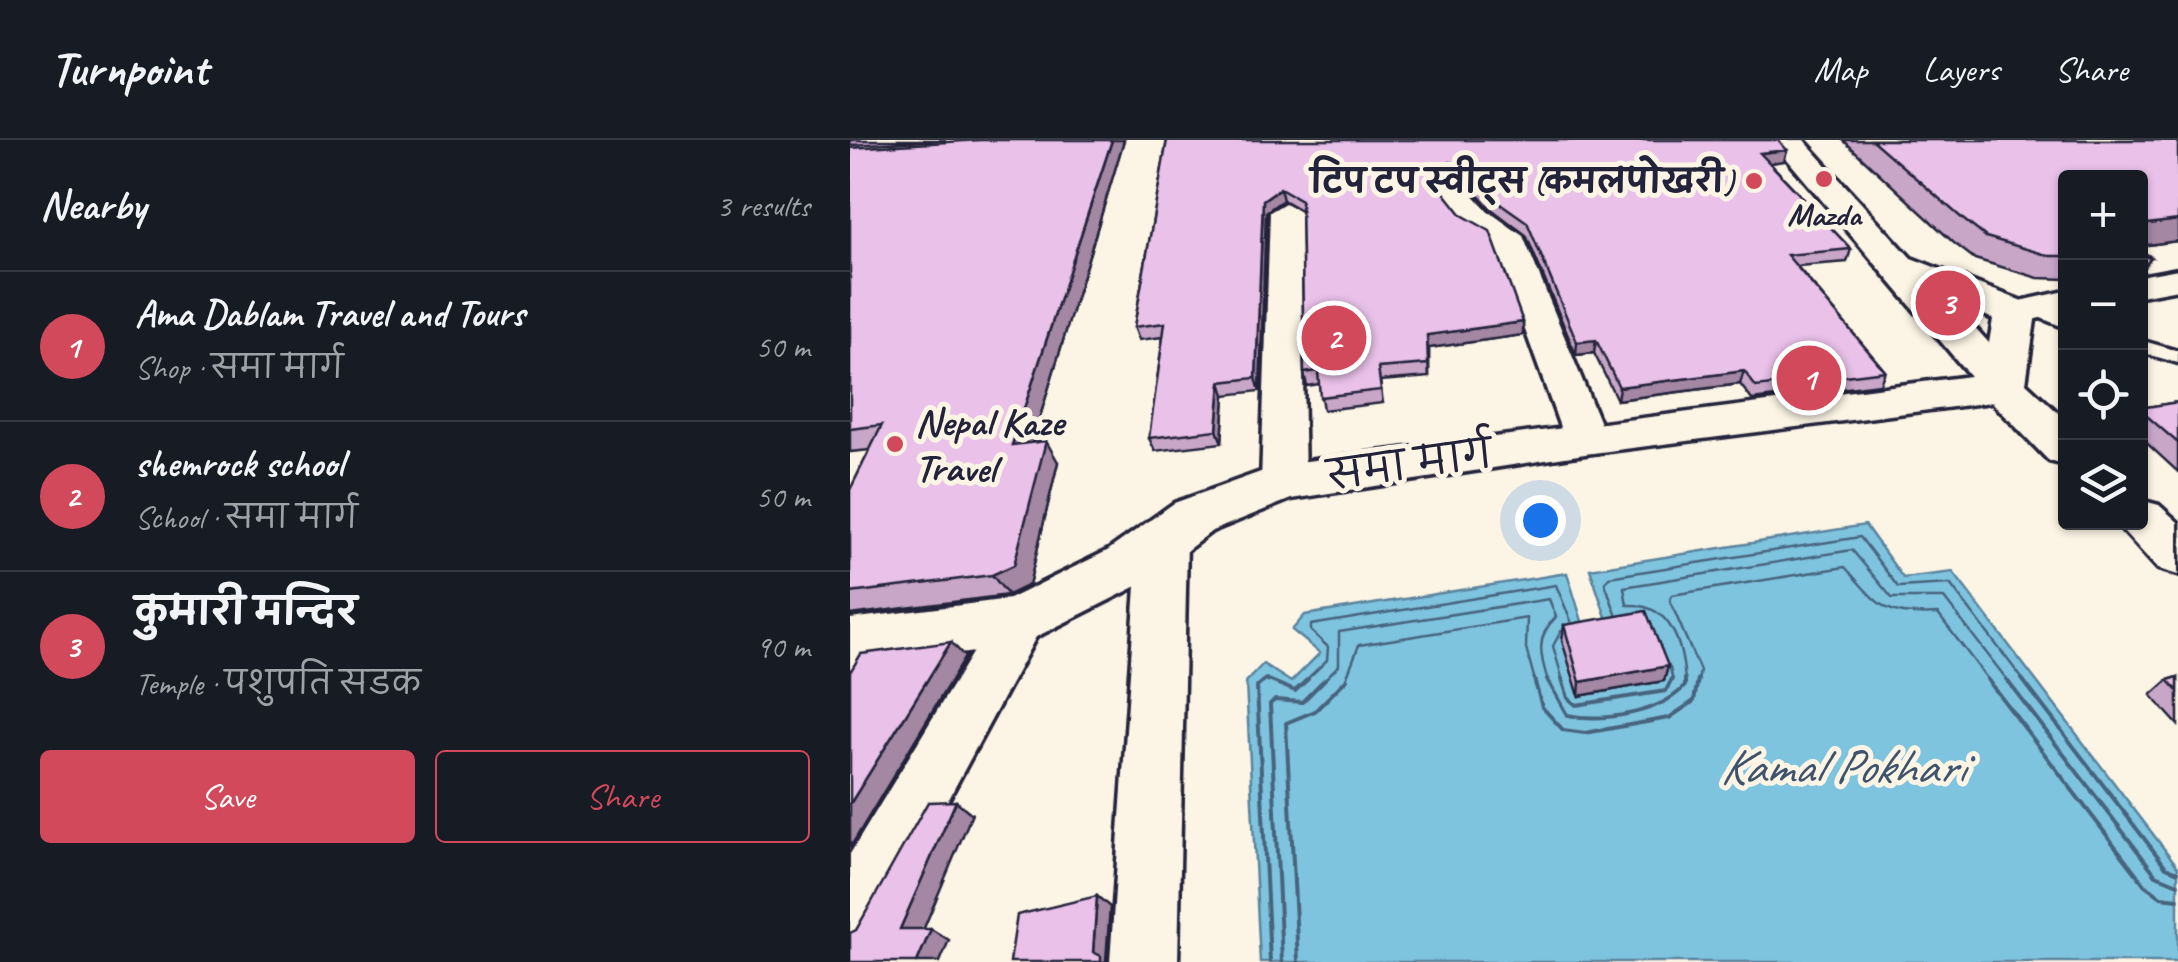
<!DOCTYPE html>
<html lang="en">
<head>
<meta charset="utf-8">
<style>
  :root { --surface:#171b24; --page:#20242c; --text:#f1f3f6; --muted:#9ea1a6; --line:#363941; --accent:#d1495b }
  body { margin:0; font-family:Caveat,"Playpen Sans Deva",sans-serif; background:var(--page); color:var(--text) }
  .controls { position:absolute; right:30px; top:30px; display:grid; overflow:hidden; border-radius:10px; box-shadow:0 2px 8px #0004 }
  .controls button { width:90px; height:90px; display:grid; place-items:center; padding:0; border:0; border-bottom:2px solid var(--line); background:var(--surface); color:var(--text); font:50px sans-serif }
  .you { position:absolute; left:690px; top:380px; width:35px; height:35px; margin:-25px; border:8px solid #fff; border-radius:50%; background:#1a73e8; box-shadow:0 0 0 15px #1a73e833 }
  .badge { display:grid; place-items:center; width:65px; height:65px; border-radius:50%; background:var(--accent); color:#fff; font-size:32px; font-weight:700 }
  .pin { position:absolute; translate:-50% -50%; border:5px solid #fff; box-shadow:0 2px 10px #0006 }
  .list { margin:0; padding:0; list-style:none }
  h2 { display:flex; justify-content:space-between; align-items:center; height:130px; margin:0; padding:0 40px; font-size:42px }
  h2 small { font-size:32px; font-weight:400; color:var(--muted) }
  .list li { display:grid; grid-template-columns:65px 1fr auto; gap:30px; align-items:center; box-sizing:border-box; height:150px; padding:0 40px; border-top:2px solid var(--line) }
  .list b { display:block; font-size:38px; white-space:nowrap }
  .list p { margin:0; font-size:32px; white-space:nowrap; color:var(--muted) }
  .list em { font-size:32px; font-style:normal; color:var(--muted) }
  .actions { display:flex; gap:20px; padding:30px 40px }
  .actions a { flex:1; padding:22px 0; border:2px solid var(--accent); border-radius:10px; text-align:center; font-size:35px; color:var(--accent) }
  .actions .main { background:var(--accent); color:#fff }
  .icon { flex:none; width:55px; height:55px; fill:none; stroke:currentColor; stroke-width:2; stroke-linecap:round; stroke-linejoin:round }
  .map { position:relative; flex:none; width:1328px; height:822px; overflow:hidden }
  header { display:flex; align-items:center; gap:60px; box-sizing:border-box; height:140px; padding:0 50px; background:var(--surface); border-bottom:2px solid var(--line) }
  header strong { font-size:48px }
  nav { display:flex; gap:55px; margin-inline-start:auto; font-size:35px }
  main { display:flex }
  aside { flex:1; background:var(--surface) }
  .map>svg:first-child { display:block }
  .water { fill:#7fc4df; stroke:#5a839d; stroke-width:2.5 }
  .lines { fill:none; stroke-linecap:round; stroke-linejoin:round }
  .shore-far1 { stroke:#47637d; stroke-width:2.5 }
  .shore { stroke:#47637d; stroke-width:4 }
  .service-casing { stroke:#22223b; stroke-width:7 }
  .minor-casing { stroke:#22223b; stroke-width:7 }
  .secondary-casing { stroke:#22223b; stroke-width:7 }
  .service { fill:#fcf5e5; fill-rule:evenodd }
  .minor { fill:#fcf5e5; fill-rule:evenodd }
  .secondary { fill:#fcf5e5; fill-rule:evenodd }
  .wall { fill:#c8a6c8; stroke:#22223b; stroke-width:2.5 }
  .shaded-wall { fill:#a387a3; stroke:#22223b; stroke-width:2.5 }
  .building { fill:#e9c1e9; stroke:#22223b; stroke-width:2.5 }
  .poi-dot { fill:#d1495b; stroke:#fcf5e5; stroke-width:4 }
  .labels { text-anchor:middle; stroke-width:10; stroke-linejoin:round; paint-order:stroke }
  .far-poi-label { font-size:32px; font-weight:bold; fill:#22223b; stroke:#fcf5e5; text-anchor:end }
  .poi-label { font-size:40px; font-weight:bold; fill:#22223b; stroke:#fcf5e5; text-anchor:start }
  .street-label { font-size:40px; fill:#22223b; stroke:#fcf5e5 }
  .near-water-label { font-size:50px; font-style:italic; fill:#3e536c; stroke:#fcf5e5 }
</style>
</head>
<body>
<header>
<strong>Turnpoint</strong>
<nav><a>Map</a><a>Layers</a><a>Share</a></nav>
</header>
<main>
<aside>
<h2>Nearby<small>3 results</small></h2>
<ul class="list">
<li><span class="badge">1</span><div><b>Ama Dablam Travel and Tours</b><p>Shop · समा मार्ग</p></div><em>50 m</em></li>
<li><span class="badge">2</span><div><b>shemrock school</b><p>School · समा मार्ग</p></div><em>50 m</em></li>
<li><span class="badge">3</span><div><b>कुमारी मन्दिर</b><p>Temple · पशुपति सडक</p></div><em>90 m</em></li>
</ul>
<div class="actions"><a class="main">Save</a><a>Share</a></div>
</aside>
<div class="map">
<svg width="1328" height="822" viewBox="0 0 1328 822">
  <rect width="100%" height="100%" fill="#fcf5e5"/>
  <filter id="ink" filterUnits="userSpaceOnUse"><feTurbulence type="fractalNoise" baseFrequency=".01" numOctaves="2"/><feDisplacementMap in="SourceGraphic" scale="20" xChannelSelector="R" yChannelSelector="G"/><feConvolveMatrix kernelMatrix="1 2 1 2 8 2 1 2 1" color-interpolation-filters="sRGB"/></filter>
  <g filter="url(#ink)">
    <path class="water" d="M1015,385L1053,438L1103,432L1328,727V822H410L396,542L413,524L441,542L470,513L442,490L455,475L717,433L737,497L761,492L740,429Z"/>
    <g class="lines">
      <path class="shore-far1" d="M766,474L755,443L759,437L1010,397L1048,447L1100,444L1174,541
        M711,491L703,506L713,541
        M820,528L823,541
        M414,541H421
        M455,541L477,520L478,507L461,491V485L706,445L721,481
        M473,541L489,525V492L699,459L706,477C685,497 690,516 698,541
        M495,541L509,505L677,478L676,508L685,541
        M835,541C832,503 821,463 777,465L774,447L1002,410L1042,458H1094L1158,541
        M848,541L850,531L820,461L822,455L995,427C1030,466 1033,477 1088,474L1139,541"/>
      <path class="shore" d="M684,539L692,567L713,590L735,593L819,578L844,561L848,539
        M697,539L717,575C753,582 809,574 835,546V539
        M712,539L718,558L726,565L816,551L822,539
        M1137,539L1295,745L1311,757L1328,759
        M1156,539L1306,735L1328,744
        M1172,539L1316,727L1328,732
        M420,822L407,547L416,539L445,551L458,539
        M432,822L420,564L425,560L452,562L475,539
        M448,822L436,583L465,571L497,539"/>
      <g class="service-casing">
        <path id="service" d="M1183,162L1216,175V188L1176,172L1174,168Z
          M1290,200L1328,211V223L1290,212Z"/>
      </g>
      <g class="minor-casing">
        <path id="minor" d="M600,37L610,40L638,71L673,96L756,298L750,308L735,312L720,308L714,298L643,101L616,85L585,46Z
          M435,63L450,72L455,342L449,353L433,357L417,353L411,342L420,72Z
          M1328,129V149L1290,156V136Z
          M1216,151V172L1165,184L1152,181L1147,173L1152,165Z
          M313,385L330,391L337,403L328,822H260L289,403L296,391Z
          M168,461L186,467L194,482L23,799L0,809V714L150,467Z"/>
      </g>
      <g class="secondary-casing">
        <path id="secondary" d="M921,0H954L1061,118L1180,164L1186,173L1176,243L1216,280V325L1199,321L1142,262L735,314L441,359L362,391L297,441L168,506L0,529V479L159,459L257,411L324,363L433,324L1120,236ZM1100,160L1143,179L1139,203Z
          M1290,360L1309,365L1328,382V435L1308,429L1265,382H1290Z"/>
      </g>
      <use href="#service" class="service"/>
      <use href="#minor" class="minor"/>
      <use href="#secondary" class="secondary"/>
    </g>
    <path class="wall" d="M0,0H96L0,5Z
      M274,0L182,303L208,322L179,445L158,455L0,475V350L20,310L0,312V8Z
      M317,0L937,10L934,21L920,23L1001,109L997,122L947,126L1035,231L1030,244L902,260L890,244L767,260L744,213L726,215L676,95L640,68L613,37L601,33L585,42L673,182V195L579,208V237L530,241L533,263L473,270L469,244L457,246L454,233L452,71L433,60L416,72L410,251L375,255L372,303L305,311L299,298L313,197L289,200L284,187Z
      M993,0H1328V101L1290,106V38H1216V139L1188,138L1125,119L1104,103Z
      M1290,110L1301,117L1290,133Z
      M1328,262V332L1290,297V268Z
      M714,485L818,526L814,541L729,556L712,501Z
      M1328,537V585L1301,555L1318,540Z"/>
    <path class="shaded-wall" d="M262,0H274L175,326L162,305Z
      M937,10L934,21L908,25L910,13Z
      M600,22L601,33L583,43L581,36L582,31Z
      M430,48L433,60L416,72L410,251L406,238L413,60Z
      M1328,80V101L1290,106V85Z
      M673,182V195L579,208V237L577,195Z
      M746,200L744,213L726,215L727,202Z
      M894,231L890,244L767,260L769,247Z
      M371,242L375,255L372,303L367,290Z
      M196,301L208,322L179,445L158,455L142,435Z
      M101,502L115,517L0,708V664Z
      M818,526L814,541L729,556L730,542Z
      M106,661L122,674L69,800L50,789Z
      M247,756L260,767L256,820L259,822H251L243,812Z
      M81,789L99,800L90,822H67Z"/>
    <path class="building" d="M130,0H262L162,305L196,301L164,425L142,435L0,453V350L32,285L0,289V8Z
      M317,0H928L937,10L910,13L1001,109L937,115L1035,231L906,247L894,231L769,247L746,200L727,202L677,82L640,56L612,26L600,22L582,31L581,36L612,75L640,91L673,182L577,195L578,224L528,228L531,250L470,257L468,231L454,233L451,60L430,48L413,60L406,238L371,242L367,290L299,298L315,183L284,187Z
      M1022,0H1328V80L1290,85V38H1216V116H1200L1136,97L1114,80Z
      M1290,110L1301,117H1290Z
      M1328,262V303L1290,270V268Z
      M796,471L818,526L730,542L714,485Z
      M101,502L0,664V532L11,514Z
      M1328,537V551L1318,540Z
      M106,661L50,789H81L67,822H0V793L6,790L78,662Z
      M247,756L243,812L251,816V822H160L167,775Z"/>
  </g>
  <g class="poi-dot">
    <circle cx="974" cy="39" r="10"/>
    <circle cx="904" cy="41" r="10"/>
    <circle cx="45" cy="304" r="10"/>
  </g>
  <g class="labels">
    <g class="far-poi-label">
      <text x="884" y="52">टिप टप स्वीट्स (कमलपोखरी)</text>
      <text x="974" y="85" text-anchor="middle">Mazda</text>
    </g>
    <g class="poi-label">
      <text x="65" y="295">Nepal Kaze<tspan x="65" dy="46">Travel</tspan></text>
    </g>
    <g class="street-label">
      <text transform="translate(560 324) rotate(-8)" y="14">समा मार्ग</text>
    </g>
    <g class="near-water-label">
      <text x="992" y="643">Kamal Pokhari</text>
    </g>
  </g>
</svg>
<div class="controls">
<button>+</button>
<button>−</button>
<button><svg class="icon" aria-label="locate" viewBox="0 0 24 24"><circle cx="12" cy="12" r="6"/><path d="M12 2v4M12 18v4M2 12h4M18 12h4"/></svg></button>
<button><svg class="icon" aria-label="layers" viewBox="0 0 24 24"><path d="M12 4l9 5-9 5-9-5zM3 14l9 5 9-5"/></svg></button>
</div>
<div class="you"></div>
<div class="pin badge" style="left:959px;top:238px">1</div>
<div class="pin badge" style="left:484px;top:198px">2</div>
<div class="pin badge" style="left:1098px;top:163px">3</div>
</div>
</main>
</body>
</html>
